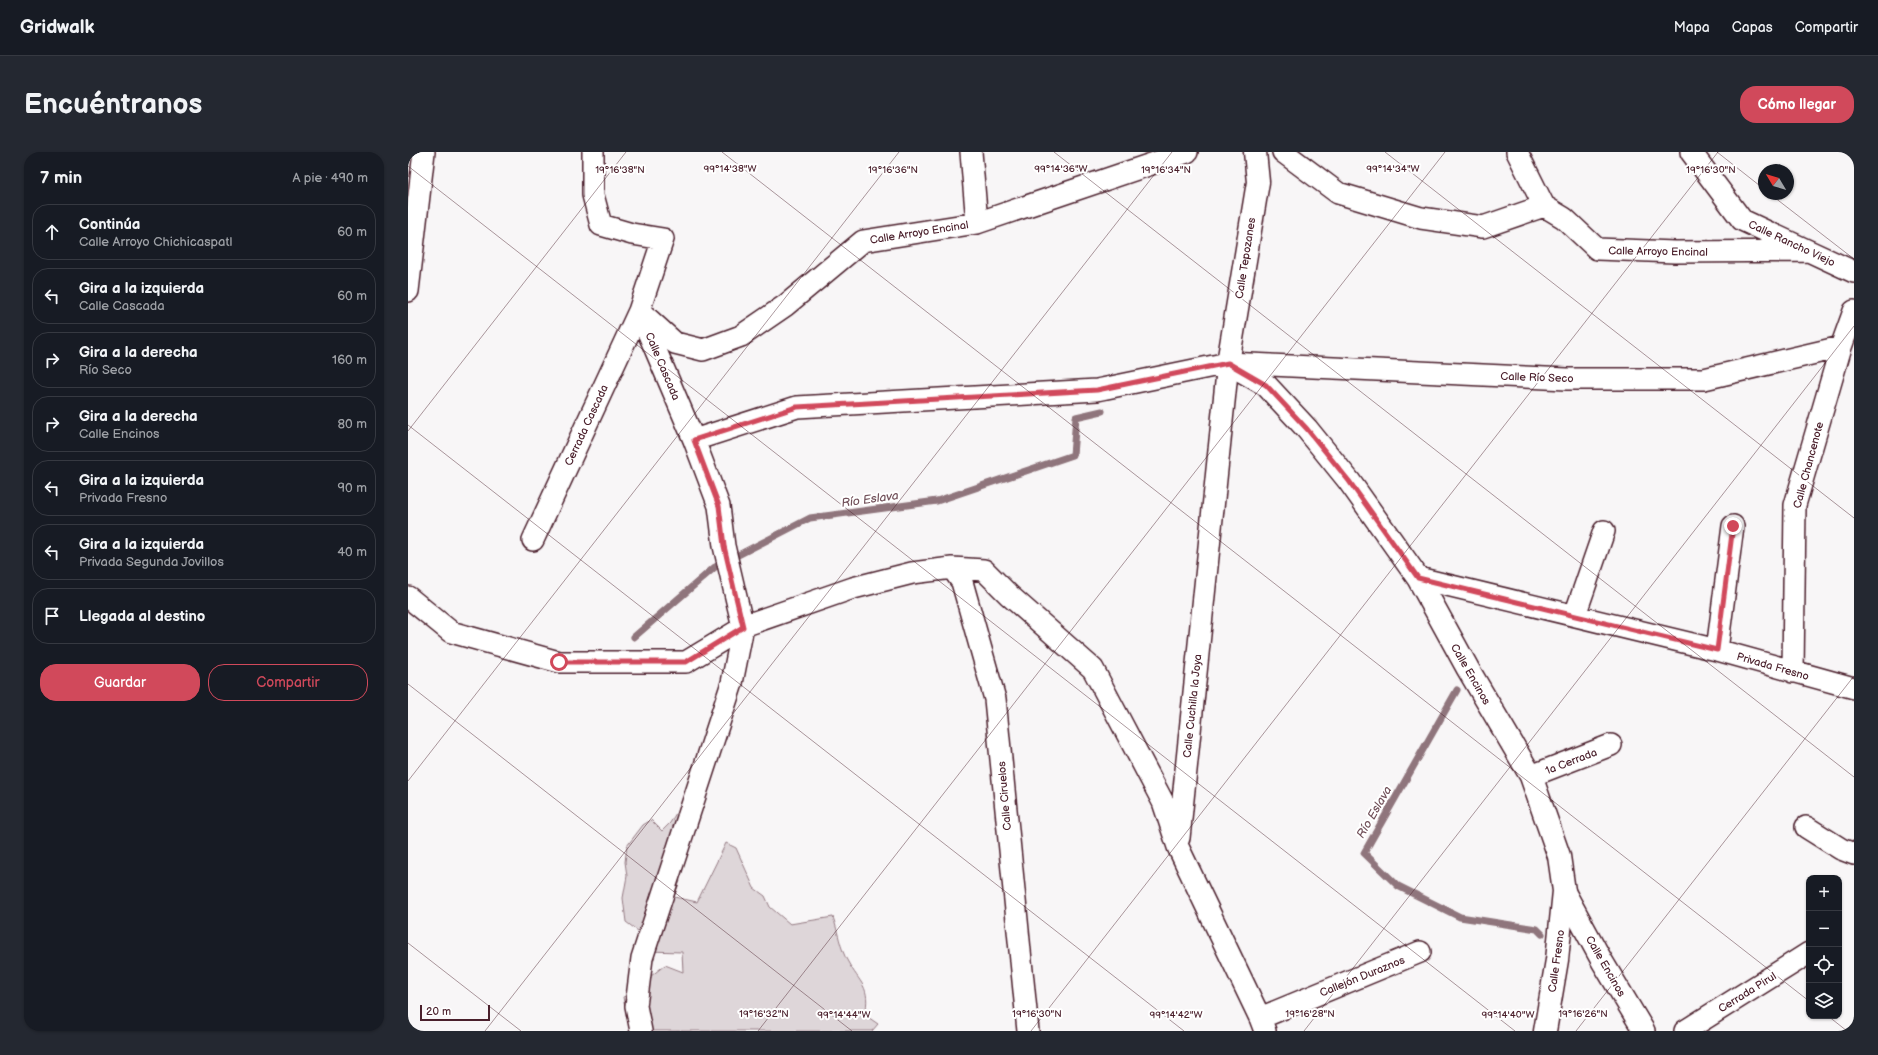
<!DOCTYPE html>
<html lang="es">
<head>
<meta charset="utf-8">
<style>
  :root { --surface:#171b24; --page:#242831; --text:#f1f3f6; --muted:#9ea1a6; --line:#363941; --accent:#d1495b }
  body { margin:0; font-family:"Balsamiq Sans",sans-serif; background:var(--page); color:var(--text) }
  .controls { position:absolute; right:12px; bottom:12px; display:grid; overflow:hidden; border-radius:8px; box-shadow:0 1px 3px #0004 }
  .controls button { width:36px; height:36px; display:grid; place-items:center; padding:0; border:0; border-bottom:1px solid var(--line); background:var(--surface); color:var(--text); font:20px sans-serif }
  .compass { position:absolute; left:1350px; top:12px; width:36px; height:36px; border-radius:50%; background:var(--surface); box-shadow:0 1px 3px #0004; rotate:308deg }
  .scale { position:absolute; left:12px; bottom:10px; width:70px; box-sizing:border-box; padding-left:4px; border:2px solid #4a1f2b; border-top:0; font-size:11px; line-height:14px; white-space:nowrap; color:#4a1f2b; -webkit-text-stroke:3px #fff; paint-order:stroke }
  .stop { position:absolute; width:12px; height:12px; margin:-9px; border:3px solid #d1495b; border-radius:50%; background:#fff }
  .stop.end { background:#d1495b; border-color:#fff; box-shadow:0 1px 4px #0008 }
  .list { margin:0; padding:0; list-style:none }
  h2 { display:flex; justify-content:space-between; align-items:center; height:52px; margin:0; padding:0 16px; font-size:17px }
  h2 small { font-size:13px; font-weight:400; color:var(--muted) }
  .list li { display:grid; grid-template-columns:26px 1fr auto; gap:12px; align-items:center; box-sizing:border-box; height:56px; margin:0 8px 8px; padding:0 8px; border:1px solid var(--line); border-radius:16px }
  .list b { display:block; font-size:15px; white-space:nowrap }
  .list p { margin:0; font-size:13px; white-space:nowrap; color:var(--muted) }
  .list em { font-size:13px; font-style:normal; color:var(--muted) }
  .actions { display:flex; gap:8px; padding:12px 16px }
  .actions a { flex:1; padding:9px 0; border:1px solid var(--accent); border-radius:16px; text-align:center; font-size:14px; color:var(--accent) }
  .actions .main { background:var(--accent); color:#fff }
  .icon { flex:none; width:22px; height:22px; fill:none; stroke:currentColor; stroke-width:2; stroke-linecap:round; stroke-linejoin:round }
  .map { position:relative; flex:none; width:1446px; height:879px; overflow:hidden; border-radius:16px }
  header { display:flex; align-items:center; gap:24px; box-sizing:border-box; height:56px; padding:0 20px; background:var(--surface); border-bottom:1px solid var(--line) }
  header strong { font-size:19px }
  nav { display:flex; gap:22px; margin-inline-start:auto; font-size:14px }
  .intro { display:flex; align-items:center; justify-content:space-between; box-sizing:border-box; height:96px; padding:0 24px }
  h1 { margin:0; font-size:28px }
  .button { padding:10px 18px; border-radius:16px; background:var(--accent); color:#fff; font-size:14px; font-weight:700 }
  main { display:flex; gap:24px; padding:0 24px }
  aside { flex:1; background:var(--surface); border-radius:16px; box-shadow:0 1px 3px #0004 }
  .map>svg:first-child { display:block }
  .green { fill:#ded6d9; stroke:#947a82 }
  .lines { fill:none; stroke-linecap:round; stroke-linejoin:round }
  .stream { stroke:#8f747b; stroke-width:7 }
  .street-casing { stroke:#4a1f2b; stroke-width:24 }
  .secondary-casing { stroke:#4a1f2b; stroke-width:25 }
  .street { stroke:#fff; stroke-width:21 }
  .secondary { stroke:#fff; stroke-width:22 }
  .route { stroke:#d1495b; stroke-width:5 }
  .ticks { fill:none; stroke:#4a1f2b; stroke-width:1; stroke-opacity:0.45 }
  .labels { text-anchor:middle; stroke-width:4; stroke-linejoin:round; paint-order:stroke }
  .street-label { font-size:11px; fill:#4a1f2b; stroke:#fff }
  .water-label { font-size:12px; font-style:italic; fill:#72515a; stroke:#fff }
  .ticks-label { font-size:10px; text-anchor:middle; fill:#4a1f2b; stroke:#fff; stroke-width:4; stroke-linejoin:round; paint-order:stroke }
</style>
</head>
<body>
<header>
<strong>Gridwalk</strong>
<nav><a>Mapa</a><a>Capas</a><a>Compartir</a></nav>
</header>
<div class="intro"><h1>Encuéntranos</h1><a class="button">Cómo llegar</a></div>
<main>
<aside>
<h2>7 min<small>A pie · 490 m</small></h2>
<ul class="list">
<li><svg class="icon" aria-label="ahead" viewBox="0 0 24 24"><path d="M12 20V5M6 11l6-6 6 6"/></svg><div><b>Continúa</b><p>Calle Arroyo Chichicaspatl</p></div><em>60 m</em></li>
<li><svg class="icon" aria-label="left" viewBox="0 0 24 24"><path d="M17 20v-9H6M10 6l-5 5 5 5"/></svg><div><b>Gira a la izquierda</b><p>Calle Cascada</p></div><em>60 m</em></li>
<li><svg class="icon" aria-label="right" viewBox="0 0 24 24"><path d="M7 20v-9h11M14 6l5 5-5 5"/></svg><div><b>Gira a la derecha</b><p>Río Seco</p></div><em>160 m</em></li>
<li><svg class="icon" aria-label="right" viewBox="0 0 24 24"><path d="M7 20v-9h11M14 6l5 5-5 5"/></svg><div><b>Gira a la derecha</b><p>Calle Encinos</p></div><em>80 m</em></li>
<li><svg class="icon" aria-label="left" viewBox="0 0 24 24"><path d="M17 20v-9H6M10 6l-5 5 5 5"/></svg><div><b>Gira a la izquierda</b><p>Privada Fresno</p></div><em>90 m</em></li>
<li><svg class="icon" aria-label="left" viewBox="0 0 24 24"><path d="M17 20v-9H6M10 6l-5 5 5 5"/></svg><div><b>Gira a la izquierda</b><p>Privada Segunda Jovillos</p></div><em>40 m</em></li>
<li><svg class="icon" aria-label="arrive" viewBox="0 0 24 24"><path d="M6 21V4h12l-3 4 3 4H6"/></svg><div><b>Llegada al destino</b></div></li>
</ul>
<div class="actions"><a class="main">Guardar</a><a>Compartir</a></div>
</aside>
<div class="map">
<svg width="1446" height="879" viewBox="0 0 1446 879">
  <rect width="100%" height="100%" fill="#f8f6f7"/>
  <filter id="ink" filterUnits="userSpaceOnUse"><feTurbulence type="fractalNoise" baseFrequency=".025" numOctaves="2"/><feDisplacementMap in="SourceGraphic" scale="8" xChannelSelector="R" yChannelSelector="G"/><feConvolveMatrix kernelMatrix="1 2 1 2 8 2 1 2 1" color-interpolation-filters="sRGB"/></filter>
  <g filter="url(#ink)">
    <path class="green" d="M268,661L276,669L262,711L272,729L266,745L289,750L318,691L328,696L346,736L357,744L362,755L382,772L425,765C430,779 432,797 440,810C452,832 463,834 457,863L470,872L464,879H225L219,866L215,845L230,839L238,828L257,813L275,820L274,800L239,799L234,782L218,770L215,746L219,724L217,710L219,694L235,673L243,668L254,679L262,671Z"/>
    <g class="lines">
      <path class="stream" d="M226,485L307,415L402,366L529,349L665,303L668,265L694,259
        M1049,538L956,701L990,734L1052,765L1129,777L1134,782"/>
      <g class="street-casing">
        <path id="street" d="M563,0L569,71
          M875,0L930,41L1013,66L1075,75L1136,54
          M1109,0L1136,54
          M1283,0L1334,68L1446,120
          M1136,54L1156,66L1189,97L1267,100L1399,99
          M0,139L16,0
          M231,159L286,288L311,354L316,394L335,475L324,531L234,806L228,854L233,879
          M236,163L267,191L295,198L333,184L378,153L455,89L569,71L779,0
          M286,288L389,255L689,238L820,211L1159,227H1296L1433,195
          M125,388L231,159L255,87L224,82L193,73L185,43V0
          M544,416L554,430L587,547L620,879
          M1010,426L1309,498L1446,536
          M0,445L43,480L151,510H278L341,472L445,436L504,421L544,416L576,418L601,443L685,517L755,650L770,695L852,866L857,879
          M1167,463L1196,379
          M1309,498L1325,374
          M1385,520L1387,353L1433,195L1446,159
          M1123,624L1203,593
          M1398,675L1433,697L1446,702
          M771,686L820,211
          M1156,739L1194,809L1236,879
          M852,866L1012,800
          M1277,879L1401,801"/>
      </g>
      <g class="secondary-casing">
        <path id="secondary" d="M847,0L850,30L820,211L858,233L899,277L941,329L1010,426L1060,517L1123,624L1151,704L1156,739L1149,808L1137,879"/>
      </g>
      <use href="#street" class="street"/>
      <use href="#secondary" class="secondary"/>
    </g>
  </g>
  <g class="lines" filter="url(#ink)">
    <path class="route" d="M151,510H278L335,475L316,394L311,354L286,288L389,255L689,238L820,211L858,233L899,277L941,329L1010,426L1309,498L1325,374"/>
  </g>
  <path class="ticks" d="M314,0L1401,849M646,0L1446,625M977,0L1446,366M1309,0L1356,37M0,14L1107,879M1362,42L1446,107M0,273L776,879M0,279L218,0M0,532L444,879M0,629L491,0M0,791L113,879M1420,864L1439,879M77,879L764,0M350,879L1037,0M623,879L1310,0M896,879L1446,174M1168,879L1446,524M1441,879L1446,873"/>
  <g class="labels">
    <g class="street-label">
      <text transform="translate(511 80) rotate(-9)" y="4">Calle Arroyo Encinal</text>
      <text transform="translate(1384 91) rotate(25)" y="4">Calle Rancho Viejo</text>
      <text transform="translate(1250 99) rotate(1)" y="4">Calle Arroyo Encinal</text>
      <text transform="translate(837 106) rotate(-81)" y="4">Calle Tepozanes</text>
      <text transform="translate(255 214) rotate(67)" y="4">Calle Cascada</text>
      <text transform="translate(1129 225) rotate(2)" y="4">Calle Río Seco</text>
      <text transform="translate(178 273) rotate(-65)" y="4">Cerrada Cascada</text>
      <text transform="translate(1400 313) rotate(-75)" y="4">Calle Chancenote</text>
      <text transform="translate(1365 514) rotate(16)" y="4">Privada Fresno</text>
      <text transform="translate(1063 522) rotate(60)" y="4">Calle Encinos</text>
      <text transform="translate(784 554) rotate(-84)" y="4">Calle Cuchilla la Joya</text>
      <text transform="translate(1163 609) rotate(-21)" y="4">1a Cerrada</text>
      <text transform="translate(596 644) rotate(-95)" y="4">Calle Ciruelos</text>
      <text transform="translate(1148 809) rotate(-82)" y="4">Calle Fresno</text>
      <text transform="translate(1198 814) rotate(60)" y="4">Calle Encinos</text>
      <text transform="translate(954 824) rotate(-22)" y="4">Callejón Duraznos</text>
      <text transform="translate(1339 840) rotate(-32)" y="4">Cerrada Pirul</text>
    </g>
    <g class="water-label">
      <text transform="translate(462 347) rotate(-8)" y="4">Río Eslava</text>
      <text transform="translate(966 660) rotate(-60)" y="4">Río Eslava</text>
    </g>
  </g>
  <g class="ticks-label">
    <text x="322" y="20">99°14'38"W</text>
    <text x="653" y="20">99°14'36"W</text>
    <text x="985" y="20">99°14'34"W</text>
    <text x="212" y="21">19°16'38"N</text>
    <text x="485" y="21">19°16'36"N</text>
    <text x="758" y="21">19°16'34"N</text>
    <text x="1303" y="21">19°16'30"N</text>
    <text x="356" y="865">19°16'32"N</text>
    <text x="629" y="865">19°16'30"N</text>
    <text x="902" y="865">19°16'28"N</text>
    <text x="1175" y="865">19°16'26"N</text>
    <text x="436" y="866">99°14'44"W</text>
    <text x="768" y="866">99°14'42"W</text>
    <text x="1100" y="866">99°14'40"W</text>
  </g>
</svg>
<div class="controls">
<button>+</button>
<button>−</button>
<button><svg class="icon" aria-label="locate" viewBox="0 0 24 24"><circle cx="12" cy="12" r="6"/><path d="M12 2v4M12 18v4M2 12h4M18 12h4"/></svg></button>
<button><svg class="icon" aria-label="layers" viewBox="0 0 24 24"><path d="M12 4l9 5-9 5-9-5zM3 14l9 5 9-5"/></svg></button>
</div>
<svg class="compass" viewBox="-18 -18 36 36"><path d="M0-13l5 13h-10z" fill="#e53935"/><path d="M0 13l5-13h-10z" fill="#9ea1a6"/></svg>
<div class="scale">20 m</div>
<div class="stop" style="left:151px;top:510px"></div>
<div class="stop end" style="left:1325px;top:374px"></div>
</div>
</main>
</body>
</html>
